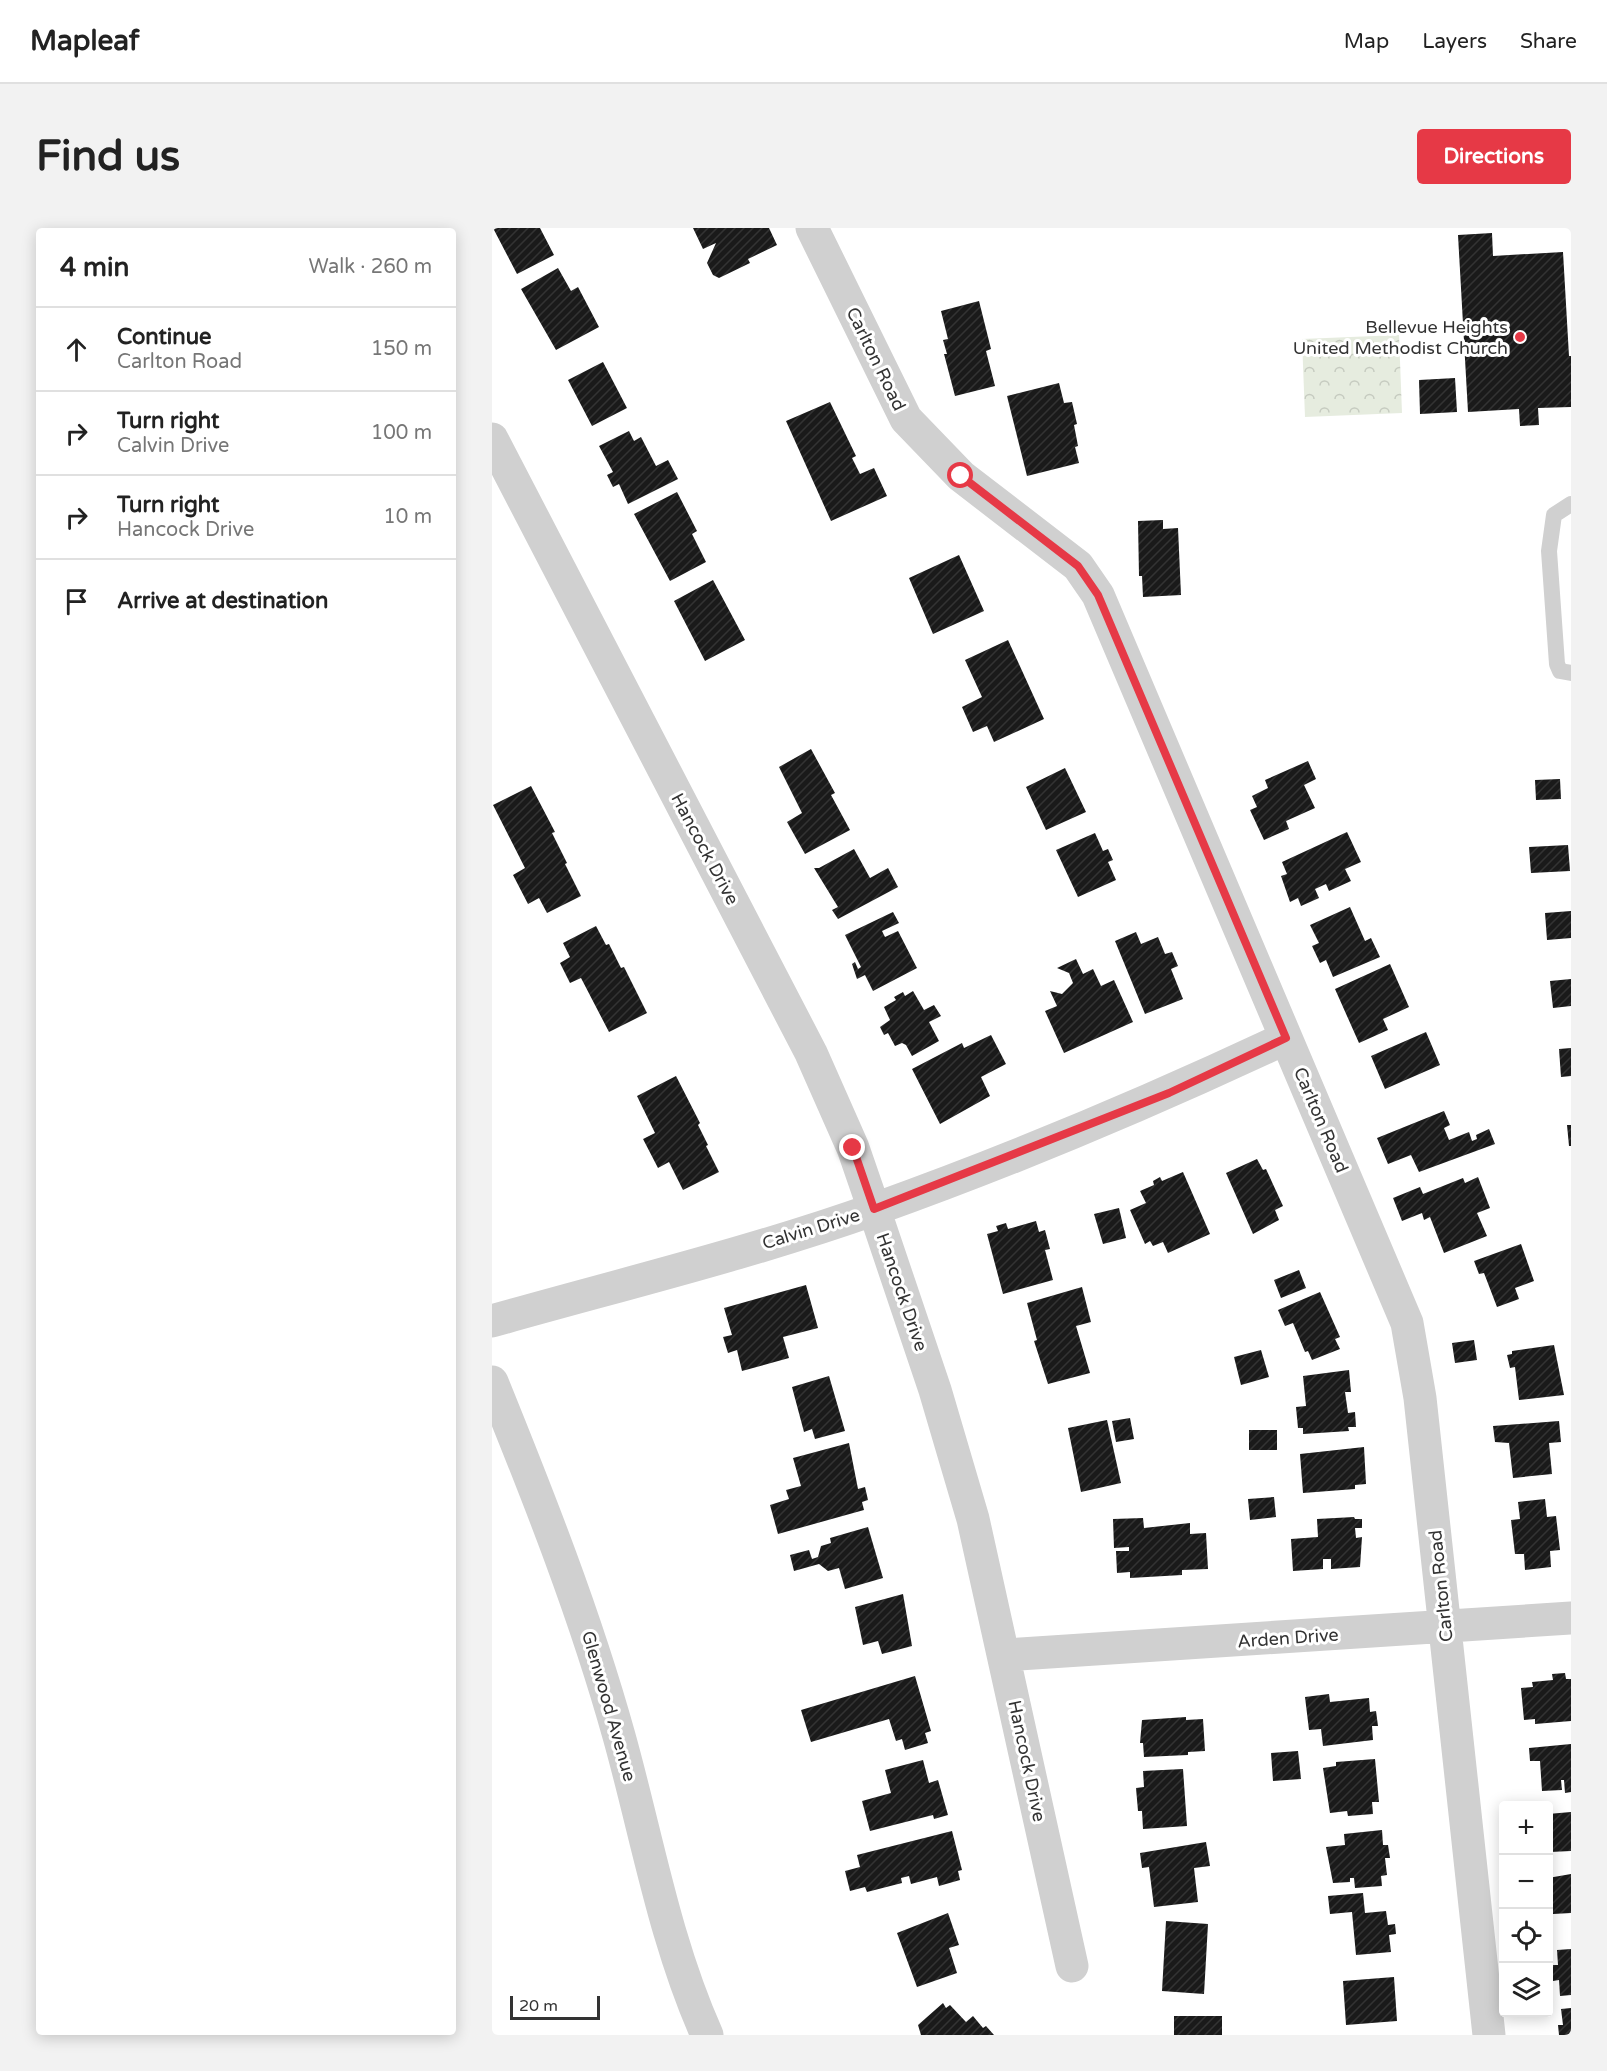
<!DOCTYPE html>
<html lang="en">
<head>
<meta charset="utf-8">
<style>
  :root { --surface:#fff; --page:#f2f2f2; --text:#222; --muted:#767676; --line:#e0e0e0; --accent:#e63946 }
  body { margin:0; font-family:"Varela Round",sans-serif; background:var(--page); color:var(--text) }
  .controls { position:absolute; right:18px; bottom:18px; display:grid; overflow:hidden; border-radius:6px; box-shadow:0 3px 15px #0003 }
  .controls button { width:54px; height:54px; display:grid; place-items:center; padding:0; border:0; border-bottom:2px solid var(--line); background:var(--surface); color:var(--text); font:30px sans-serif }
  .scale { position:absolute; left:18px; bottom:15px; width:90px; box-sizing:border-box; padding-left:6px; border:3px solid #333; border-top:0; font-size:16px; line-height:21px; white-space:nowrap; color:#333; -webkit-text-stroke:4px #fff; paint-order:stroke }
  .stop { position:absolute; width:18px; height:18px; margin:-14px; border:4px solid #e63946; border-radius:50%; background:#fff }
  .stop.end { background:#e63946; border-color:#fff; box-shadow:0 2px 6px #0008 }
  .list { margin:0; padding:0; list-style:none }
  h2 { display:flex; justify-content:space-between; align-items:center; height:78px; margin:0; padding:0 24px; font-size:26px }
  h2 small { font-size:20px; font-weight:400; color:var(--muted) }
  .list li { display:grid; grid-template-columns:39px 1fr auto; gap:18px; align-items:center; box-sizing:border-box; height:84px; padding:0 24px; border-top:2px solid var(--line) }
  .list b { display:block; font-size:22px; white-space:nowrap }
  .list p { margin:0; font-size:20px; white-space:nowrap; color:var(--muted) }
  .list em { font-size:20px; font-style:normal; color:var(--muted) }
  .icon { flex:none; width:33px; height:33px; fill:none; stroke:currentColor; stroke-width:2; stroke-linecap:round; stroke-linejoin:round }
  .map { position:relative; flex:none; width:1079px; height:1807px; overflow:hidden; border-radius:6px }
  header { display:flex; align-items:center; gap:36px; box-sizing:border-box; height:84px; padding:0 30px; background:var(--surface); border-bottom:2px solid var(--line) }
  header strong { font-size:28px }
  nav { display:flex; gap:33px; margin-inline-start:auto; font-size:21px }
  .intro { display:flex; align-items:center; justify-content:space-between; box-sizing:border-box; height:144px; padding:0 36px }
  h1 { margin:0; font-size:42px }
  .button { padding:15px 27px; border-radius:6px; background:var(--accent); color:#fff; font-size:21px; font-weight:700 }
  main { display:flex; gap:36px; padding:0 36px }
  aside { flex:1; background:var(--surface); border-radius:6px; box-shadow:0 3px 15px #0003 }
  .map>svg:first-child { display:block }
  .park { fill:url(#park-crowns) }
  .building { fill:url(#building-hatch) }
  .lines { fill:none; stroke-linecap:round; stroke-linejoin:round }
  .service { stroke:#d0d0d0; stroke-width:16 }
  .minor { stroke:#d0d0d0; stroke-width:33 }
  .route { stroke:#e63946; stroke-width:8 }
  .poi-dot { fill:#e63946; stroke:#fff; stroke-width:2 }
  .labels { text-anchor:middle; stroke-width:6; stroke-linejoin:round; paint-order:stroke }
  .poi-label { font-size:18px; fill:#333; stroke:#fff; text-anchor:end }
  .street-label { font-size:18px; fill:#333; stroke:#fff }
</style>
</head>
<body>
<header>
<strong>Mapleaf</strong>
<nav><a>Map</a><a>Layers</a><a>Share</a></nav>
</header>
<div class="intro"><h1>Find us</h1><a class="button">Directions</a></div>
<main>
<aside>
<h2>4 min<small>Walk · 260 m</small></h2>
<ul class="list">
<li><svg class="icon" aria-label="ahead" viewBox="0 0 24 24"><path d="M12 20V5M6 11l6-6 6 6"/></svg><div><b>Continue</b><p>Carlton Road</p></div><em>150 m</em></li>
<li><svg class="icon" aria-label="right" viewBox="0 0 24 24"><path d="M7 20v-9h11M14 6l5 5-5 5"/></svg><div><b>Turn right</b><p>Calvin Drive</p></div><em>100 m</em></li>
<li><svg class="icon" aria-label="right" viewBox="0 0 24 24"><path d="M7 20v-9h11M14 6l5 5-5 5"/></svg><div><b>Turn right</b><p>Hancock Drive</p></div><em>10 m</em></li>
<li><svg class="icon" aria-label="arrive" viewBox="0 0 24 24"><path d="M6 21V4h12l-3 4 3 4H6"/></svg><div><b>Arrive at destination</b></div></li>
</ul>
</aside>
<div class="map">
<svg width="1079" height="1807" viewBox="0 0 1079 1807">
  <defs>
    <pattern id="park-crowns" width="20" height="18" patternUnits="userSpaceOnUse" patternTransform="scale(1.5)"><rect width="20" height="18" fill="#e6ecdf"/><path d="M2 6a3 3 0 1 1 6 0M12 15a3 3 0 1 1 6 0" fill="none" stroke="#c6cbc0"/></pattern>
    <pattern id="building-hatch" width="6" height="6" patternUnits="userSpaceOnUse" patternTransform="scale(1.5)"><rect width="6" height="6" fill="#1a1a1a"/><path d="M-1 1l2-2M0 6l6-6M5 7l2-2" fill="none" stroke="#333"/></pattern>
  </defs>
  <rect width="100%" height="100%" fill="#fff"/>
  <path class="park" d="M907,107L910,185L813,189L810,111Z"/>
  <path class="building" d="M1,0H48L62,27L25,46Z
    M201,0H277L285,17L256,31L258,35L227,50L221,47L215,35L224,15L211,21Z
    M1000,5L1001,28L1071,24L1077,128H1079V179L1046,180L1047,197L1028,198L1027,181L976,184L966,7Z
    M66,40L79,63L86,59L107,99L64,122L29,61Z
    M487,73L499,121L494,123L503,158L463,168L452,126H455L451,112L456,111L449,83Z
    M111,134L135,180L100,198L76,152Z
    M963,150L965,184L928,186L927,152Z
    M567,155L572,175L580,174L585,196L582,197L586,218L583,219L587,235L535,248L515,168Z
    M338,174L364,228L360,230L368,246L382,240L395,268L339,293L294,193Z
    M137,203L142,213L149,209L164,238L176,232L186,251L136,276L127,256L121,259L115,247L121,244L107,218Z
    M185,264L205,303L200,306L214,334L178,353L142,286Z
    M671,292V301L686,300L689,367L651,369L650,348H647L646,293Z
    M467,327L492,383L441,406L417,350Z
    M221,352L253,412L213,433L182,373Z
    M516,412L552,491L502,514L495,498L481,504L470,479L490,469L473,432Z
    M319,521L343,565L339,567L358,602L313,626L295,594L310,585L287,539Z
    M816,533L824,551L812,557L823,580L794,593L797,601L772,612L758,582L765,579L760,568L776,560L773,552Z
    M573,540L594,584L554,602L534,559Z
    M1068,551L1069,571L1044,572L1043,552Z
    M39,558L63,604L60,605L75,635L73,636L89,668L55,685L47,670L36,676L21,647L33,640L1,577Z
    M855,604L869,634L853,641L859,653L837,663L834,656L823,661L827,670L809,678L806,670L798,674L789,648L795,646L790,634Z
    M603,605L611,623L616,621L621,632L616,634L624,652L586,669L564,622Z
    M1076,617L1078,643L1039,645L1037,619Z
    M362,621L378,650L396,640L406,659L346,691L340,682L346,679L322,640H327Z
    M858,679L873,713L879,710L888,729L841,749L834,732L828,735L820,718L827,715L818,697Z
    M1079,683V710L1055,712L1053,685Z
    M401,684L407,695L390,703L393,709L406,703L425,740L381,763L373,747L365,751L360,736L363,734L366,741L369,739L353,707Z
    M104,698L114,717L117,716L129,740L132,739L155,785L117,804L89,750L78,755L68,735L78,729L71,715Z
    M644,704L649,716L666,709L673,726L680,724L686,738L679,741L691,771L653,786L623,713Z
    M584,731L591,746L601,741L609,758L622,752L641,794L572,825L553,783L565,778L558,763L570,766L581,755L577,745L565,740Z
    M898,736L917,779L891,791L896,802L867,815L843,761Z
    M1079,751V778L1061,780L1058,753Z
    M421,763L432,782L442,777L449,788L437,794L447,813L420,828L414,817L410,815L403,818L396,805L392,807L388,799L398,792L392,779L404,772L402,769L411,764L413,768Z
    M934,804L948,837L893,861L879,828Z
    M499,807L514,836L489,849L498,868L448,896L420,841L470,815L472,820Z
    M1079,820V848L1069,849L1067,821Z
    M184,848L208,895L206,897L216,917L214,918L227,944L191,962L177,934L166,940L151,911L163,905L145,868Z
    M952,883L958,897L952,900L957,912L977,904L980,913L985,911L984,907L997,901L1003,916L927,944L919,927L896,936L885,910Z
    M1075,897H1079V918H1077Z
    M765,931L771,942L774,941L791,978L783,982L787,992L761,1006L734,945Z
    M691,944L718,1006L676,1025L671,1014L661,1018L658,1013L653,1016L638,982L654,975L648,963L662,957L661,953L668,949L670,953Z
    M986,949L998,980L985,985L995,1008L952,1025L938,989L932,992L930,985L910,993L901,970L928,959L931,966L971,950L973,955Z
    M627,980L634,1010L611,1016L602,986Z
    M544,993L547,1004L553,1002L558,1021L553,1022L561,1052L511,1066L495,1006L506,1003L504,998L514,995L516,1001Z
    M1029,1016L1042,1053L1023,1060L1027,1071L1005,1079L992,1045L987,1046L982,1033Z
    M807,1042L814,1060L789,1070L782,1052Z
    M314,1057L326,1100L291,1109L297,1130L250,1143L245,1122L236,1125L231,1109L240,1107L232,1080Z
    M590,1059L599,1094L584,1098L598,1145L556,1156L542,1113L545,1112L535,1075Z
    M828,1064L848,1109L843,1111L848,1121L820,1132L816,1123L813,1124L801,1095L793,1098L786,1082Z
    M982,1112L985,1132L963,1135L960,1115Z
    M1062,1117L1072,1167L1027,1172L1023,1139L1018,1140L1015,1127L1020,1126V1123Z
    M769,1122L777,1149L749,1157L742,1129Z
    M857,1142L859,1164H853L856,1185L863,1184L864,1199H856L857,1203L811,1206V1200H806L804,1179L814,1178L811,1148Z
    M337,1148L353,1203L323,1211L320,1201L312,1204L300,1159Z
    M638,1190L642,1211L624,1214L620,1193Z
    M615,1192L629,1255L589,1264L576,1200Z
    M1067,1193L1069,1214L1057,1215L1060,1246L1021,1250L1017,1215L1003,1214L1001,1198Z
    M757,1202H785V1222H757Z
    M357,1215L366,1261L373,1259L376,1272L370,1274L372,1282L286,1306L278,1277L297,1271L294,1262L309,1258L301,1230Z
    M872,1219L874,1256L863,1257V1261L811,1265L808,1226Z
    M782,1269L784,1289L758,1292L756,1271Z
    M1053,1271L1055,1289L1064,1288L1068,1322L1058,1323L1059,1339L1033,1342L1032,1326H1023L1019,1292L1028,1291L1026,1274Z
    M862,1289L863,1291H870V1300H863L864,1310L870,1309L868,1339L839,1341V1331H831V1341L801,1343L799,1311L826,1309L825,1291Z
    M651,1290L652,1300L698,1295V1306L714,1305L716,1341L690,1342V1347L638,1350V1344L625,1345L624,1323H637V1319L622,1320L621,1291Z
    M376,1299L391,1350L353,1361L347,1340L336,1343L327,1336L302,1343L298,1327L317,1322L320,1331L326,1329L329,1318L339,1315L338,1310Z
    M411,1366L420,1418L390,1426L386,1413L371,1417L363,1379Z
    M1073,1445L1074,1451H1079V1493L1043,1496V1491L1032,1492L1029,1460L1041,1459L1040,1454L1061,1452L1060,1446Z
    M423,1448L439,1503L433,1505L436,1515L413,1522L410,1511L404,1513L397,1491L319,1514L309,1482Z
    M837,1466L838,1474L877,1470L878,1484L884,1483L886,1498H880L881,1512L831,1518L829,1501L817,1502L813,1469Z
    M694,1489V1492L711,1491L713,1523L696,1524V1527L652,1529L651,1515H648L650,1492Z
    M1079,1516V1564L1073,1565L1072,1552H1069L1070,1562L1050,1563L1048,1533H1038L1037,1520Z
    M806,1523L809,1551L781,1553L779,1525Z
    M883,1531L887,1574H880L881,1586L856,1588L855,1583L838,1585L831,1540L844,1538V1534Z
    M431,1532L437,1555L446,1552L456,1587L442,1591L441,1587L378,1603L370,1573L399,1565L393,1542Z
    M691,1541L695,1598L651,1601L650,1583H646L644,1560L652,1559L651,1543Z
    M1079,1584V1623L1058,1624L1056,1586Z
    M890,1602L891,1617H896L898,1630H893L895,1647L889,1648L890,1658L863,1660L862,1650H858V1654L841,1655L834,1619L853,1617L852,1606Z
    M460,1603L470,1642L466,1643L468,1652L447,1658L445,1649L419,1656L417,1648L409,1650L410,1655L375,1664L373,1659L358,1663L353,1643L368,1639L365,1627Z
    M714,1614L718,1638L702,1640L706,1674L662,1679L657,1639L650,1640L648,1625Z
    M1079,1646V1685L1061,1686V1681L1056,1682V1650Z
    M871,1665L873,1685L894,1683L896,1697L903,1696L904,1706L897,1707L899,1724L864,1727L860,1684L838,1686L836,1668Z
    M456,1685L467,1717L457,1720L465,1745L425,1759L405,1705Z
    M674,1693L716,1696L712,1766L670,1763Z
    M1079,1721V1767L1068,1768L1067,1752L1061,1753L1060,1737H1066L1065,1722Z
    M902,1749L905,1793L854,1797L851,1753Z
    M451,1775L454,1780L458,1777L474,1794L481,1788L491,1800L494,1798L502,1807H429L426,1797Z
    M1079,1780V1807H1067L1066,1797H1071L1069,1781Z
    M682,1788H730V1807H682Z"/>
  <g class="lines">
    <path class="service" d="M1079,276L1062,287L1057,323L1065,436L1068,443L1079,445"/>
    <path class="minor" d="M320,0L414,191L469,248L586,338L606,367L915,1095L928,1170L997,1807
      M0,211L319,825L361,920L382,981L443,1162L481,1291L580,1738
      M0,1093C127,1057 259,1025 383,981C523,931 660,873 794,810
      M0,1154C47,1270 93,1386 127,1508C155,1608 172,1711 215,1807
      M512,1427L1079,1390"/>
  </g>
  <g class="lines">
    <path class="route" d="M361,920L382,981L677,865L794,810L606,367L586,338L469,248"/>
  </g>
  <circle class="poi-dot" cx="1028" cy="109" r="6"/>
  <g class="labels">
    <g class="poi-label">
      <text x="1016" y="105">Bellevue Heights<tspan x="1016" dy="21">United Methodist Church</tspan></text>
    </g>
    <g class="street-label">
      <text transform="translate(384 131) rotate(64)" y="6">Carlton Road</text>
      <text transform="translate(213 621) rotate(62)" y="6">Hancock Drive</text>
      <text transform="translate(829 892) rotate(67)" y="6">Carlton Road</text>
      <text transform="translate(319 1001) rotate(-17)" y="6">Calvin Drive</text>
      <text transform="translate(410 1064) rotate(71)" y="6">Hancock Drive</text>
      <text transform="translate(949 1358) rotate(-96)" y="6">Carlton Road</text>
      <text transform="translate(796 1410) rotate(-4)" y="6">Arden Drive</text>
      <text transform="translate(117 1478) rotate(74)" y="6">Glenwood Avenue</text>
      <text transform="translate(535 1533) rotate(78)" y="6">Hancock Drive</text>
    </g>
  </g>
</svg>
<div class="controls">
<button>+</button>
<button>−</button>
<button><svg class="icon" aria-label="locate" viewBox="0 0 24 24"><circle cx="12" cy="12" r="6"/><path d="M12 2v4M12 18v4M2 12h4M18 12h4"/></svg></button>
<button><svg class="icon" aria-label="layers" viewBox="0 0 24 24"><path d="M12 4l9 5-9 5-9-5zM3 14l9 5 9-5"/></svg></button>
</div>
<div class="scale">20 m</div>
<div class="stop" style="left:469px;top:248px"></div>
<div class="stop end" style="left:361px;top:920px"></div>
</div>
</main>
</body>
</html>
